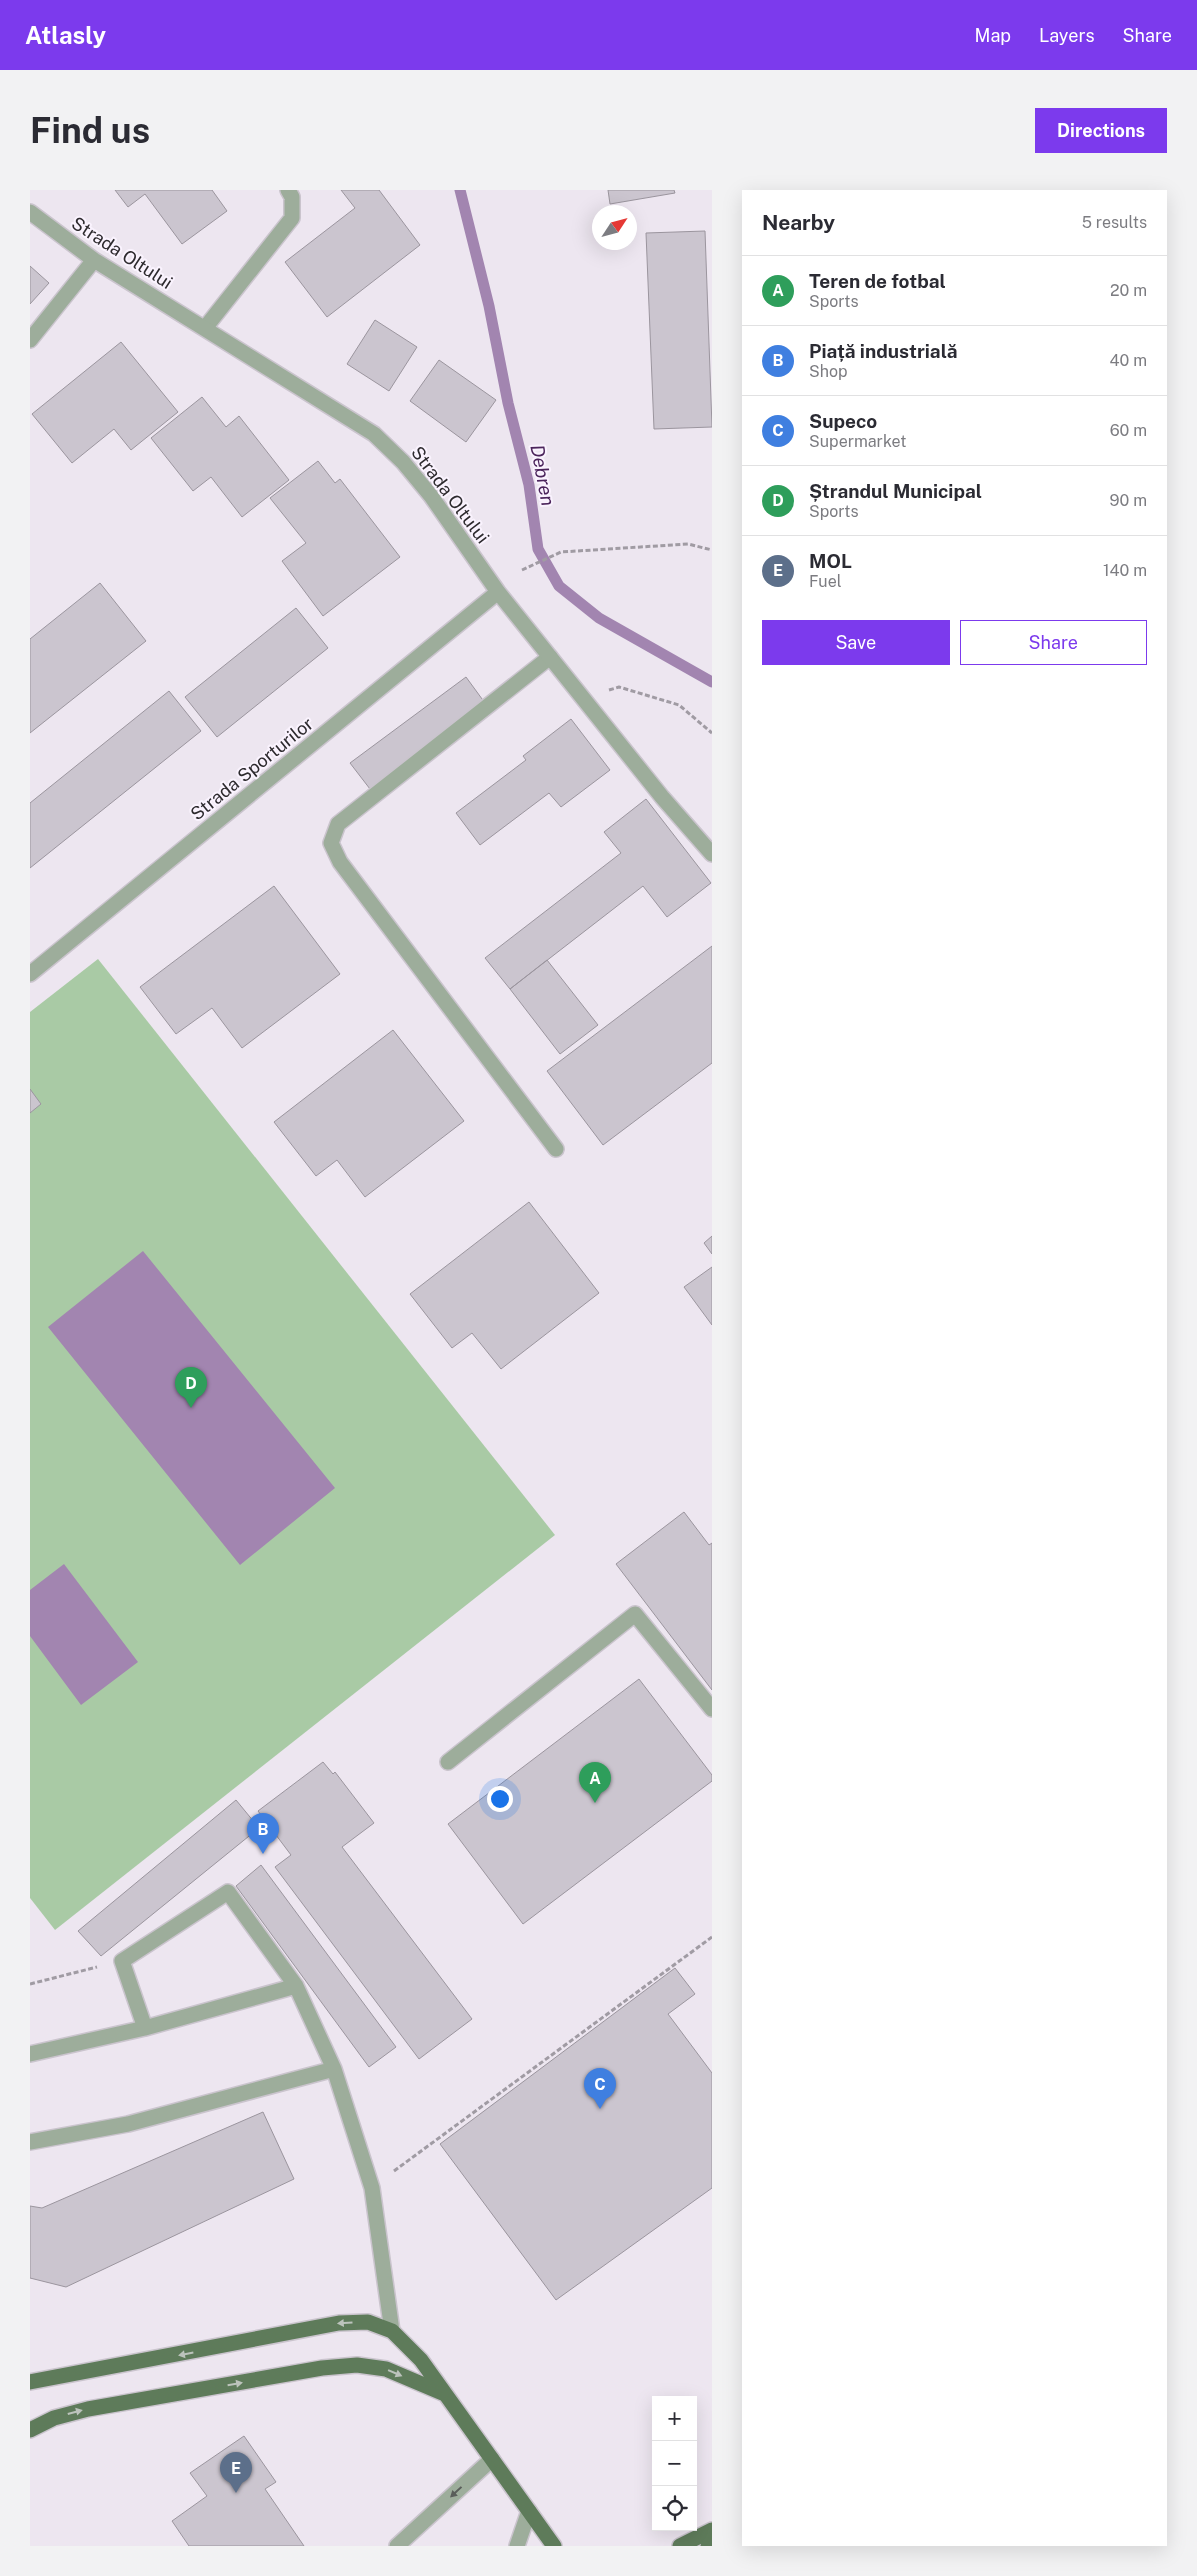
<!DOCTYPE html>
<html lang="en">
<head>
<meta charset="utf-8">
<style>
  :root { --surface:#fff; --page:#f2f2f3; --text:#2b2b33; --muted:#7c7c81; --line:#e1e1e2; --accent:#7c3aed }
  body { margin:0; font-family:"Public Sans",sans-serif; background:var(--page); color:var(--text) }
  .controls { position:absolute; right:15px; bottom:15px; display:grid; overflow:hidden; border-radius:0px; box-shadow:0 5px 20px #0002 }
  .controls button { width:45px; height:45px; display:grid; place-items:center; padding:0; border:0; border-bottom:1px solid var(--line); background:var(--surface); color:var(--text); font:25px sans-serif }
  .compass { position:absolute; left:562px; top:15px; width:45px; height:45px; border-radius:50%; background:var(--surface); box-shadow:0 5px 20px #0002; rotate:54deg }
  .you { position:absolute; left:469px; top:1608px; width:18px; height:18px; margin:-12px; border:4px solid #fff; border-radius:50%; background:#1a73e8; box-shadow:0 0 0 8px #1a73e833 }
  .badge { display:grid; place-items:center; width:32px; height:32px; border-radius:50%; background:var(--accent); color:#fff; font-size:16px; font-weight:700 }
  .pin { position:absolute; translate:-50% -41px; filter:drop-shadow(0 1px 2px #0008) }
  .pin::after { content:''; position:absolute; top:26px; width:18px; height:15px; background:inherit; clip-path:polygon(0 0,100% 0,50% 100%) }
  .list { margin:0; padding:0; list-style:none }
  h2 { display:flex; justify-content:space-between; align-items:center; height:65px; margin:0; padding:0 20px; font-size:21px }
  h2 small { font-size:16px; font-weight:400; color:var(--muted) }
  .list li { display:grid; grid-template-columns:32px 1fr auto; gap:15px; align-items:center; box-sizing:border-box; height:70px; padding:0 20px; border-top:1px solid var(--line) }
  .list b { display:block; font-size:19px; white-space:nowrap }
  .list p { margin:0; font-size:16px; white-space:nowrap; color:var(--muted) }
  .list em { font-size:16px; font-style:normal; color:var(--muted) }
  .actions { display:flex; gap:10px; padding:15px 20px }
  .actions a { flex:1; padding:11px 0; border:1px solid var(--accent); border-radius:0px; text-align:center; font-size:18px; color:var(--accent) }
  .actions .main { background:var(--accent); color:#fff }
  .icon { flex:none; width:28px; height:28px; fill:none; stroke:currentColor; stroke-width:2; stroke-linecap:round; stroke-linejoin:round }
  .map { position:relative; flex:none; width:682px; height:2356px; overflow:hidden; border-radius:0px }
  header { display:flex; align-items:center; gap:30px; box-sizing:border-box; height:70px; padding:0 25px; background:var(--accent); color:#fff }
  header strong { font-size:24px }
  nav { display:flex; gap:28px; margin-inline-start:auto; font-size:18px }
  .intro { display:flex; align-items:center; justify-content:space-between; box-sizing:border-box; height:120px; padding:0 30px }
  h1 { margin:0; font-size:35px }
  .button { padding:12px 22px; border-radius:0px; background:var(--accent); color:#fff; font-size:18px; font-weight:700 }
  main { display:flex; gap:30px; padding:0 30px }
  aside { flex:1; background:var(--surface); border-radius:0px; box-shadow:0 5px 20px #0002 }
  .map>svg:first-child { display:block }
  .garden { fill:#a9caa5 }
  .water { fill:#a285b0 }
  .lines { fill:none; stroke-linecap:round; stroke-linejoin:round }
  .stream { stroke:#a285b0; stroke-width:11 }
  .building { fill:#cbc5cf; stroke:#9b959e }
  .lane-casing { stroke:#cac4cd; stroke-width:18 }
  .street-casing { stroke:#cac4cd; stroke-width:18 }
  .primary-casing { stroke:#cac4cd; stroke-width:18 }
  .path { stroke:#a09ba3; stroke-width:3; stroke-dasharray:5 2.5; stroke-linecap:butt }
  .lane { stroke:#9dad9b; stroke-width:15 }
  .street { stroke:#9dad9b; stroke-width:15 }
  .primary { stroke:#5e7b5a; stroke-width:15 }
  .oneway { fill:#bcc3bc }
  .oneway2 { fill:#5a5e5a }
  .labels { text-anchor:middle; stroke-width:4; stroke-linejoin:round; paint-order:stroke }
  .street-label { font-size:18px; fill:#2d2a2e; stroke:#faf3fe }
  .water-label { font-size:19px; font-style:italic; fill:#4b245b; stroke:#faf3fe }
</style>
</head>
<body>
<header>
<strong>Atlasly</strong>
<nav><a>Map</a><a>Layers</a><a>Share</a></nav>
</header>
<div class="intro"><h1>Find us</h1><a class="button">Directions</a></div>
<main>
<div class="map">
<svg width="682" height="2356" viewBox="0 0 682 2356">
  <rect width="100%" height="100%" fill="#ede6f0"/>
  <path class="garden" d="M68,769L525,1345L25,1740L0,1708V822Z"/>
  <path class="water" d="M113,1061L305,1298L210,1375L18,1137Z
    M34,1374L108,1472L51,1515L0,1446V1400Z"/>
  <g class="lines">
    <path class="stream" d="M430,0L459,116L478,213L499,295L508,359L529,396L569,428L682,492"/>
  </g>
  <path class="building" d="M85,0H182L197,21L152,54L115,4L98,17Z
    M311,0H349L390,55L297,127L255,72L325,18Z
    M578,0H644L645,3L580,14Z
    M675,41L682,237L624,239L616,43Z
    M0,76L19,93L0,114Z
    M345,130L387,157L359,201L317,174Z
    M91,152L148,222L101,260L84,239L42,273L2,224Z
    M409,170L466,210L436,252L380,211Z
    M172,207L196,237L209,226L259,290L212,327L181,287L163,301L121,248Z
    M288,271L305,293L310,289L370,367L293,426L252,371L276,353L240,308Z
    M70,393L116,451L0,543V449Z
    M266,418L298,458L187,547L155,507Z
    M436,487L455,513L340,599L320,573Z
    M139,501L171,541L0,678V613Z
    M541,529L580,580L531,617L519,603L450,655L426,623L496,570L493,566Z
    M616,609L681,693L637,727L613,696L480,799L455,768L591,663L574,642Z
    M244,696L310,784L212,858L182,818L146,844L110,797Z
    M682,756V873L573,955L517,881Z
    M517,770L568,835L530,864L480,799Z
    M363,840L434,931L335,1007L307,970L286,986L244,932Z
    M0,899L11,914L0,923Z
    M499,1012L569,1103L471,1179L442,1143L422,1158L380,1104Z
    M682,1046V1064L674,1053Z
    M682,1077V1135L654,1097Z
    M654,1322L679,1355L682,1353V1500L586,1374Z
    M609,1489L682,1585V1591L493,1734L418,1634Z
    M293,1572L303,1584L305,1582L344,1633L312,1657L442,1829L389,1869L245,1677L261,1665L228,1621Z
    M206,1610L229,1638L71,1766L48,1741Z
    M231,1675L366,1857L339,1877L206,1696Z
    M645,1778L665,1804L638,1824L682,1883V1998L526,2110L410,1954Z
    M233,1922L264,1989L36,2097L0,2088V2016L12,2018Z
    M214,2246L246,2292L235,2299L274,2356H159L142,2331L177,2306L160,2283Z"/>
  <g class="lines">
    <g class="lane-casing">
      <path id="lane" d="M175,138L262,28V7L258,0
        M520,467L308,634L301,653L310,672L526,959
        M115,1838L266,1796
        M0,1864L115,1838L92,1771L198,1702L266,1796L304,1879
        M0,1952L98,1934L304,1879L342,1998L362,2141
        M367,2356L462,2269
        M487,2356L499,2321"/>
    </g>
    <g class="street-casing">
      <path id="street" d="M0,22L64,70L344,244L373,272L401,306L468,402L632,607L682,664
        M0,150L64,70
        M0,784L468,402
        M418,1572L605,1424L682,1519"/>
    </g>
    <g class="primary-casing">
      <path id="primary" d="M0,2192L309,2133L338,2132L362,2141L391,2170L524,2356
        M0,2240L24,2228L58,2219L292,2178L327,2175L356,2179L415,2204
        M650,2356L682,2340
        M678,2356L682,2351"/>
    </g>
    <path class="path" d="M492,380L531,362L658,354L682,360
      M579,500L589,497L649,515L682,543
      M0,1794L67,1777
      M364,1981L682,1747"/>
    <use href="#lane" class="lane"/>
    <use href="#street" class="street"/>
    <use href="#primary" class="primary"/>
  </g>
  <defs><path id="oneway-solid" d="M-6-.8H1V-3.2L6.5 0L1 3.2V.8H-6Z" transform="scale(1.25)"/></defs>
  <g class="oneway">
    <use href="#oneway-solid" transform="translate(315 2133) rotate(176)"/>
    <use href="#oneway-solid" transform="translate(156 2164) rotate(169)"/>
    <use href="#oneway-solid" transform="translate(365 2183) rotate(23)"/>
    <use href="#oneway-solid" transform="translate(205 2194) rotate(-10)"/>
    <use href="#oneway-solid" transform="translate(45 2222) rotate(-15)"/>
  </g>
  <use class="oneway2" href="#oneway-solid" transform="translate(426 2302) rotate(137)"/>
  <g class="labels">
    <g class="street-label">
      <text transform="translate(92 63) rotate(33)" y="6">Strada Oltului</text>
      <text transform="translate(420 305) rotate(53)" y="6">Strada Oltului</text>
      <text transform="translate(222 579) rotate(-39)" y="6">Strada Sporturilor</text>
    </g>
    <g class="water-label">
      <text transform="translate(513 285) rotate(79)" y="7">Debren</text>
    </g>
  </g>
</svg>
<div class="controls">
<button>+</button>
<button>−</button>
<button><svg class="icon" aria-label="locate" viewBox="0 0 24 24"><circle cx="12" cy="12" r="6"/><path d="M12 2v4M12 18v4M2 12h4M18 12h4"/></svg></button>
</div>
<svg class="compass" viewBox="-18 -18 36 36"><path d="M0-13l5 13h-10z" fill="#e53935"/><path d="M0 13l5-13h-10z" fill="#7c7c81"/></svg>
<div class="you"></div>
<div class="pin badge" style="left:565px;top:1613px;background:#2e9e5b">A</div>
<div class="pin badge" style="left:233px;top:1664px;background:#3f7fe0">B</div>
<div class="pin badge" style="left:570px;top:1919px;background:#3f7fe0">C</div>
<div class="pin badge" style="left:161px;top:1218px;background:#2e9e5b">D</div>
<div class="pin badge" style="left:206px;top:2303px;background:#5c6f8a">E</div>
</div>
<aside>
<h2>Nearby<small>5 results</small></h2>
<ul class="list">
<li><span class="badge" style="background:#2e9e5b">A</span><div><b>Teren de fotbal</b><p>Sports</p></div><em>20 m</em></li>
<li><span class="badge" style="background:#3f7fe0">B</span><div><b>Piață industrială</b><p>Shop</p></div><em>40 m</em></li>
<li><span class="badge" style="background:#3f7fe0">C</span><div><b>Supeco</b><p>Supermarket</p></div><em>60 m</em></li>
<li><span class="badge" style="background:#2e9e5b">D</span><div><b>Ștrandul Municipal</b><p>Sports</p></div><em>90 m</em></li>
<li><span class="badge" style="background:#5c6f8a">E</span><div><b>MOL</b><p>Fuel</p></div><em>140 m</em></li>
</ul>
<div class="actions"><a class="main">Save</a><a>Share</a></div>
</aside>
</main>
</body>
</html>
